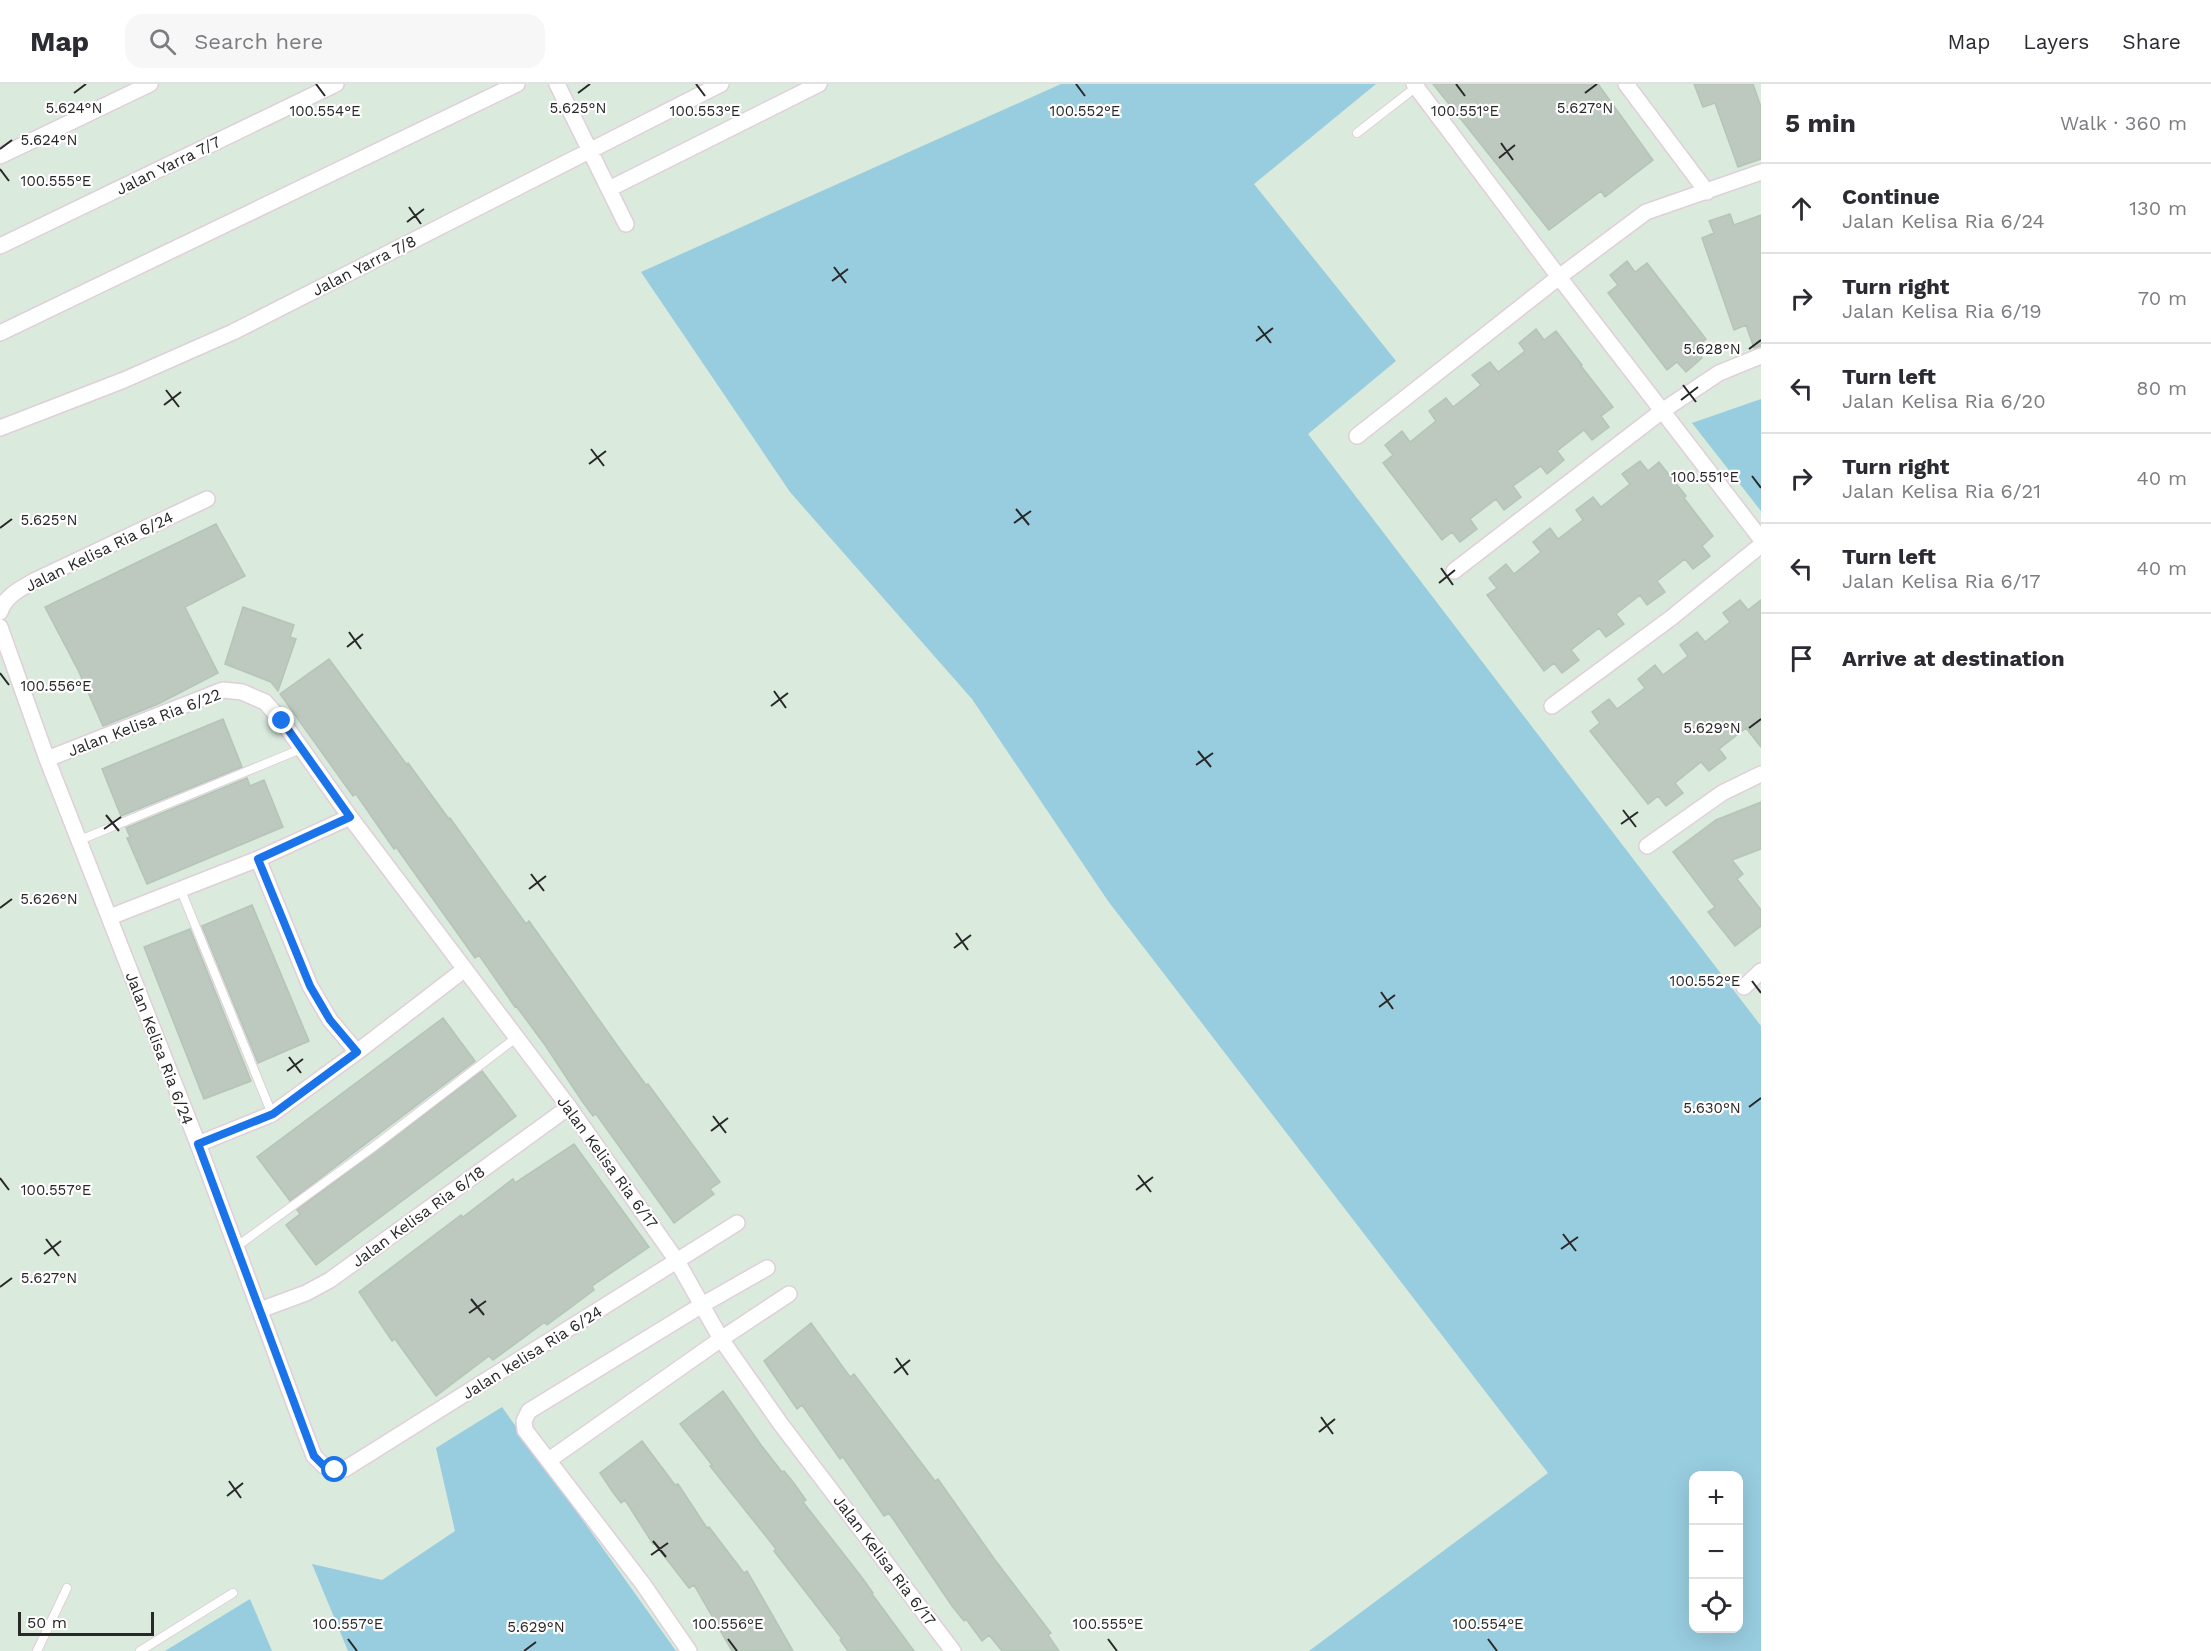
<!DOCTYPE html>
<html lang="en">
<head>
<meta charset="utf-8">
<style>
  :root { --surface:#fff; --page:#f7f7f7; --text:#2b2b33; --muted:#7c7c81; --line:#e1e1e2 }
  body { margin:0; font-family:"Work Sans",sans-serif; background:var(--page); color:var(--text) }
  .controls { position:absolute; right:18px; bottom:18px; display:grid; overflow:hidden; border-radius:12px; box-shadow:0 6px 24px #0002 }
  .controls button { width:54px; height:54px; display:grid; place-items:center; padding:0; border:0; border-bottom:2px solid var(--line); background:var(--surface); color:var(--text); font:30px sans-serif }
  .scale { position:absolute; left:18px; bottom:15px; width:136px; box-sizing:border-box; padding-left:6px; border:3px solid #282828; border-top:0; font-size:16px; line-height:21px; white-space:nowrap; color:#282828; -webkit-text-stroke:4px #fff; paint-order:stroke }
  .stop { position:absolute; width:18px; height:18px; margin:-14px; border:4px solid #1a73e8; border-radius:50%; background:#fff }
  .stop.end { background:#1a73e8; border-color:#fff; box-shadow:0 2px 6px #0008 }
  .list { margin:0; padding:0; list-style:none }
  h2 { display:flex; justify-content:space-between; align-items:center; height:78px; margin:0; padding:0 24px; font-size:26px }
  h2 small { font-size:20px; font-weight:400; color:var(--muted) }
  .list li { display:grid; grid-template-columns:39px 1fr auto; gap:18px; align-items:center; box-sizing:border-box; height:90px; padding:0 24px; border-top:2px solid var(--line) }
  .list b { display:block; font-size:22px; white-space:nowrap }
  .list p { margin:0; font-size:20px; white-space:nowrap; color:var(--muted) }
  .list em { font-size:20px; font-style:normal; color:var(--muted) }
  .icon { flex:none; width:33px; height:33px; fill:none; stroke:currentColor; stroke-width:2; stroke-linecap:round; stroke-linejoin:round }
  .map { position:relative; flex:none; width:1761px; height:1567px; overflow:hidden }
  header { display:flex; align-items:center; gap:36px; box-sizing:border-box; height:84px; padding:0 30px; background:var(--surface); border-bottom:2px solid var(--line) }
  header strong { font-size:28px }
  nav { display:flex; gap:33px; margin-inline-start:auto; font-size:21px }
  .search { width:420px; height:54px; background:var(--page); display:flex; align-items:center; gap:15px; box-sizing:border-box; padding:0 21px; border-radius:18px; color:var(--muted); font-size:22px }
  main { display:flex }
  aside { flex:1; background:var(--surface) }
  .map>svg:first-child { display:block }
  .green { fill:#98ccdf; fill-rule:evenodd }
  .building { fill:#bdc8bf; stroke:#b4c5b8; stroke-width:1.5 }
  .lines { fill:none; stroke-linecap:round; stroke-linejoin:round }
  .lane-casing { stroke:#e0cfd9; stroke-width:10 }
  .street-casing { stroke:#e0cfd9; stroke-width:18 }
  .lane { stroke:#fff; stroke-width:8 }
  .street { stroke:#fff; stroke-width:15 }
  .route { stroke:#1a73e8; stroke-width:8 }
  .ticks { fill:none; stroke:#282828; stroke-width:2 }
  .labels { text-anchor:middle; stroke-width:4.5; stroke-linejoin:round; paint-order:stroke }
  .street-label { font-size:16px; fill:#282828; stroke:#fff }
  .ticks-label { font-size:15px; text-anchor:middle; fill:#282828; stroke:#fff; stroke-width:4.5; stroke-linejoin:round; paint-order:stroke }
</style>
</head>
<body>
<header>
<strong>Map</strong>
<div class="search"><svg class="icon" aria-label="search" viewBox="0 0 24 24"><circle cx="10" cy="10" r="6"/><path d="M15 15l6 6"/></svg>Search here</div>
<nav><a>Map</a><a>Layers</a><a>Share</a></nav>
</header>
<main>
<div class="map">
<svg width="1761" height="1567" viewBox="0 0 1761 1567">
  <rect width="100%" height="100%" fill="#daeadd"/>
  <path class="green" d="M1061,0H1376L1254,100L1396,277L1308,350L1761,942V1567H1309L1548,1389L1108,817L972,615L790,408L641,188ZM1694,1392H1738V1544H1694Z
    M1761,315V427L1692,339Z
    M502,1323L676,1567H348L312,1480L382,1496L455,1447L436,1364Z
    M250,1515L272,1567H165Z"/>
  <path class="building" d="M1433,0H1598L1653,76L1605,113L1601,107L1549,146Z
    M1694,0H1753L1761,23V75L1738,83L1715,19L1703,23Z
    M1730,130L1734,141L1761,131V262L1754,264L1746,241L1734,246L1702,154L1714,149L1709,137Z
    M1627,177L1635,188L1647,179L1706,255L1694,264L1702,274L1686,288L1677,278L1667,286L1608,209L1618,201L1610,191Z
    M1536,245L1544,256L1556,247L1582,281L1581,282L1613,323L1601,332L1609,343L1592,356L1584,346L1557,367L1564,376L1547,390L1541,382L1513,402L1521,413L1504,426L1496,415L1470,435L1477,445L1460,458L1452,448L1442,456L1383,379L1393,371L1385,361L1402,347L1410,358L1436,337L1429,327L1446,314L1453,323L1481,301L1472,291L1490,278L1498,288L1525,267L1519,259Z
    M1640,377L1648,387L1659,378L1686,412L1684,414L1713,452L1702,462L1710,472L1693,485L1685,475L1657,497L1665,508L1647,521L1640,511L1616,530L1624,540L1606,553L1599,544L1571,566L1579,576L1562,589L1554,579L1544,587L1487,511L1497,504L1489,494L1506,480L1514,490L1541,468L1533,458L1550,444L1558,455L1583,436L1576,426L1593,413L1601,423L1630,400L1622,390Z
    M216,440L245,492L185,523L218,589L158,620L103,642L79,588L45,523Z
    M1740,516L1748,526L1761,516V663L1746,644L1719,665L1726,674L1709,687L1701,678L1675,699L1683,709L1666,722L1658,712L1648,720L1590,647L1600,639L1592,628L1609,615L1617,625L1645,604L1638,595L1655,581L1663,591L1688,572L1680,561L1697,548L1705,558L1730,538L1723,529Z
    M243,523L294,541L290,553L296,555L278,607L271,598L225,580Z
    M329,575L407,681L408,679L449,735L450,734L526,840L529,837L624,971L646,1001L648,1000L720,1098L710,1105L714,1110L674,1139L596,1030L593,1032L582,1017L545,961L516,922L515,923L479,871L475,874L396,763L394,765L356,710L353,712L280,610Z
    M223,635L242,683L121,732L102,685Z
    M247,694L250,702L264,696L283,743L147,800L127,754L130,753L126,744Z
    M1761,718V765L1732,776L1743,790L1737,795L1761,826V842L1735,862L1708,828L1715,823L1673,768L1716,736Z
    M252,821L309,957L258,979L202,842Z
    M190,845L251,997L204,1015L144,863Z
    M443,934L475,977L290,1117L257,1073Z
    M482,987L516,1032L316,1181L286,1141L300,1130L297,1126Z
    M574,1060L649,1163L592,1202L594,1206L547,1241L545,1238L493,1276L489,1272L436,1312L395,1255L392,1257L359,1208L461,1131L463,1133L513,1095L515,1099Z
    M811,1239L850,1293L854,1290L935,1397L938,1395L995,1476L1051,1549L1048,1551L1059,1567H1002L989,1551L982,1557L966,1535L964,1537L952,1522L889,1429L884,1432L843,1373L840,1375L802,1321L797,1325L764,1277Z
    M723,1307L761,1361L782,1388L784,1387L793,1398L806,1416L803,1418L860,1491L873,1509L872,1510L914,1567H848L840,1556L842,1555L774,1467L776,1465L710,1382L712,1381L680,1340Z
    M642,1357L675,1401L678,1400L707,1444L709,1443L744,1489L747,1487L793,1567H732L694,1501L689,1504L654,1459L653,1460L625,1416L621,1419L612,1407L600,1389Z"/>
  <g class="lines">
    <g class="lane-casing">
      <path id="lane" d="M1357,49L1416,3
        M80,756L301,665
        M180,804L272,1030
        M236,1163L372,1064L517,953
        M37,1567L67,1504
        M140,1567L233,1509"/>
    </g>
    <g class="street-casing">
      <path id="street" d="M557,0L626,140
        M1414,0L1559,193L1761,455
        M1626,0L1707,108
        M0,72L150,0
        M609,105L819,0
        M0,162L336,0
        M0,249L517,0
        M0,344L124,296L233,248L721,0
        M1357,352L1559,193L1646,128L1761,88
        M1454,487L1662,327L1719,289L1761,272
        M0,528C5,512 20,505 34,497L207,415
        M0,543L47,675L198,1060L307,1354L314,1372L324,1382L335,1386L345,1385L737,1139
        M1552,622L1671,534L1761,461
        M47,675L223,606L242,608L265,618L282,637L350,733L569,1023L677,1177L721,1255L780,1339L953,1567
        M1647,762L1722,709L1761,690
        M258,775L310,902L330,936L357,968
        M110,833L258,775L350,733
        M1744,903L1761,887
        M198,1060L272,1030L357,968L465,885
        M260,1226L306,1209L330,1196L569,1023
        M549,1376L721,1255L789,1210
        M689,1567L643,1500L525,1346L524,1337L529,1327L702,1221L767,1184"/>
    </g>
    <use href="#lane" class="lane"/>
    <use href="#street" class="street"/>
  </g>
  <g class="lines">
    <path class="route" d="M282,637L350,733L258,775L310,902L330,936L357,968L273,1030L198,1060L314,1372L324,1382L335,1386"/>
  </g>
  <path class="ticks" d="M316,0L325,12M696,0L705,12M1076,0L1085,12M1456,0L1465,12M74,9L86,0M578,9L590,0M1585,9L1597,0M1501,59L1513,76M0,65L12,56M1499,74L1515,61M0,85L9,97M409,123L421,140M407,138L424,125M834,183L846,199M832,197L848,185M1258,242L1271,259M1256,257L1273,244M1749,265L1761,256M1683,301L1696,318M166,306L179,323M1681,316L1698,303M164,321L181,308M591,365L604,382M589,380L606,367M1752,392L1761,404M1016,425L1029,441M1014,439L1031,427M0,444L12,435M1441,484L1453,501M1439,499L1455,486M349,548L361,565M347,563L363,550M0,589L9,601M774,607L786,624M771,622L788,609M1749,644L1761,635M1198,667L1211,683M1196,681L1213,669M1623,726L1636,743M106,731L119,747M1621,740L1638,728M104,745L121,733M531,790L544,807M529,805L546,792M0,824L12,815M956,849L968,866M954,864L971,851M1752,897L1761,909M1381,908L1393,925M1379,923L1395,911M289,973L301,989M287,987L303,975M1749,1023L1761,1014M713,1032L726,1049M711,1047L728,1034M1138,1091L1151,1108M0,1094L9,1106M1136,1106L1153,1093M1563,1150L1576,1167M46,1155L59,1172M1561,1165L1578,1153M44,1170L61,1157M0,1203L12,1194M471,1215L484,1231M469,1229L486,1217M896,1274L908,1291M894,1289L910,1276M1321,1333L1333,1350M1319,1348L1335,1335M229,1397L241,1414M227,1412L243,1399M653,1457L666,1473M651,1471L668,1459M348,1555L357,1567M728,1555L737,1567M1108,1555L1117,1567M1488,1555L1497,1567M524,1567L536,1558"/>
  <g class="labels">
    <g class="street-label">
      <text transform="translate(168 81) rotate(-26)" y="6">Jalan Yarra 7/7</text>
      <text transform="translate(364 181) rotate(-27)" y="6">Jalan Yarra 7/8</text>
      <text transform="translate(99 467) rotate(-26)" y="6">Jalan Kelisa Ria 6/24</text>
      <text transform="translate(144 638) rotate(-21)" y="6">Jalan Kelisa Ria 6/22</text>
      <text transform="translate(160 964) rotate(69)" y="6">Jalan Kelisa Ria 6/24</text>
      <text transform="translate(608 1078) rotate(54)" y="6">Jalan Kelisa Ria 6/17</text>
      <text transform="translate(418 1132) rotate(-36)" y="6">Jalan Kelisa Ria 6/18</text>
      <text transform="translate(532 1268) rotate(-32)" y="6">Jalan kelisa Ria 6/24</text>
      <text transform="translate(885 1476) rotate(53)" y="6">Jalan Kelisa Ria 6/17</text>
    </g>
  </g>
  <g class="ticks-label">
    <text x="74" y="29">5.624°N</text>
    <text x="578" y="29">5.625°N</text>
    <text x="1585" y="29">5.627°N</text>
    <text x="325" y="32">100.554°E</text>
    <text x="705" y="32">100.553°E</text>
    <text x="1085" y="32">100.552°E</text>
    <text x="1465" y="32">100.551°E</text>
    <text x="49" y="61">5.624°N</text>
    <text x="56" y="102">100.555°E</text>
    <text x="1712" y="270">5.628°N</text>
    <text x="1705" y="398">100.551°E</text>
    <text x="49" y="441">5.625°N</text>
    <text x="56" y="607">100.556°E</text>
    <text x="1712" y="649">5.629°N</text>
    <text x="49" y="820">5.626°N</text>
    <text x="1705" y="902">100.552°E</text>
    <text x="1712" y="1029">5.630°N</text>
    <text x="56" y="1111">100.557°E</text>
    <text x="49" y="1199">5.627°N</text>
    <text x="348" y="1545">100.557°E</text>
    <text x="728" y="1545">100.556°E</text>
    <text x="1108" y="1545">100.555°E</text>
    <text x="1488" y="1545">100.554°E</text>
    <text x="536" y="1548">5.629°N</text>
  </g>
</svg>
<div class="controls">
<button>+</button>
<button>−</button>
<button><svg class="icon" aria-label="locate" viewBox="0 0 24 24"><circle cx="12" cy="12" r="6"/><path d="M12 2v4M12 18v4M2 12h4M18 12h4"/></svg></button>
</div>
<div class="scale">50 m</div>
<div class="stop" style="left:335px;top:1386px"></div>
<div class="stop end" style="left:282px;top:637px"></div>
</div>
<aside>
<h2>5 min<small>Walk · 360 m</small></h2>
<ul class="list">
<li><svg class="icon" aria-label="ahead" viewBox="0 0 24 24"><path d="M12 20V5M6 11l6-6 6 6"/></svg><div><b>Continue</b><p>Jalan Kelisa Ria 6/24</p></div><em>130 m</em></li>
<li><svg class="icon" aria-label="right" viewBox="0 0 24 24"><path d="M7 20v-9h11M14 6l5 5-5 5"/></svg><div><b>Turn right</b><p>Jalan Kelisa Ria 6/19</p></div><em>70 m</em></li>
<li><svg class="icon" aria-label="left" viewBox="0 0 24 24"><path d="M17 20v-9H6M10 6l-5 5 5 5"/></svg><div><b>Turn left</b><p>Jalan Kelisa Ria 6/20</p></div><em>80 m</em></li>
<li><svg class="icon" aria-label="right" viewBox="0 0 24 24"><path d="M7 20v-9h11M14 6l5 5-5 5"/></svg><div><b>Turn right</b><p>Jalan Kelisa Ria 6/21</p></div><em>40 m</em></li>
<li><svg class="icon" aria-label="left" viewBox="0 0 24 24"><path d="M17 20v-9H6M10 6l-5 5 5 5"/></svg><div><b>Turn left</b><p>Jalan Kelisa Ria 6/17</p></div><em>40 m</em></li>
<li><svg class="icon" aria-label="arrive" viewBox="0 0 24 24"><path d="M6 21V4h12l-3 4 3 4H6"/></svg><div><b>Arrive at destination</b></div></li>
</ul>
</aside>
</main>
</body>
</html>
